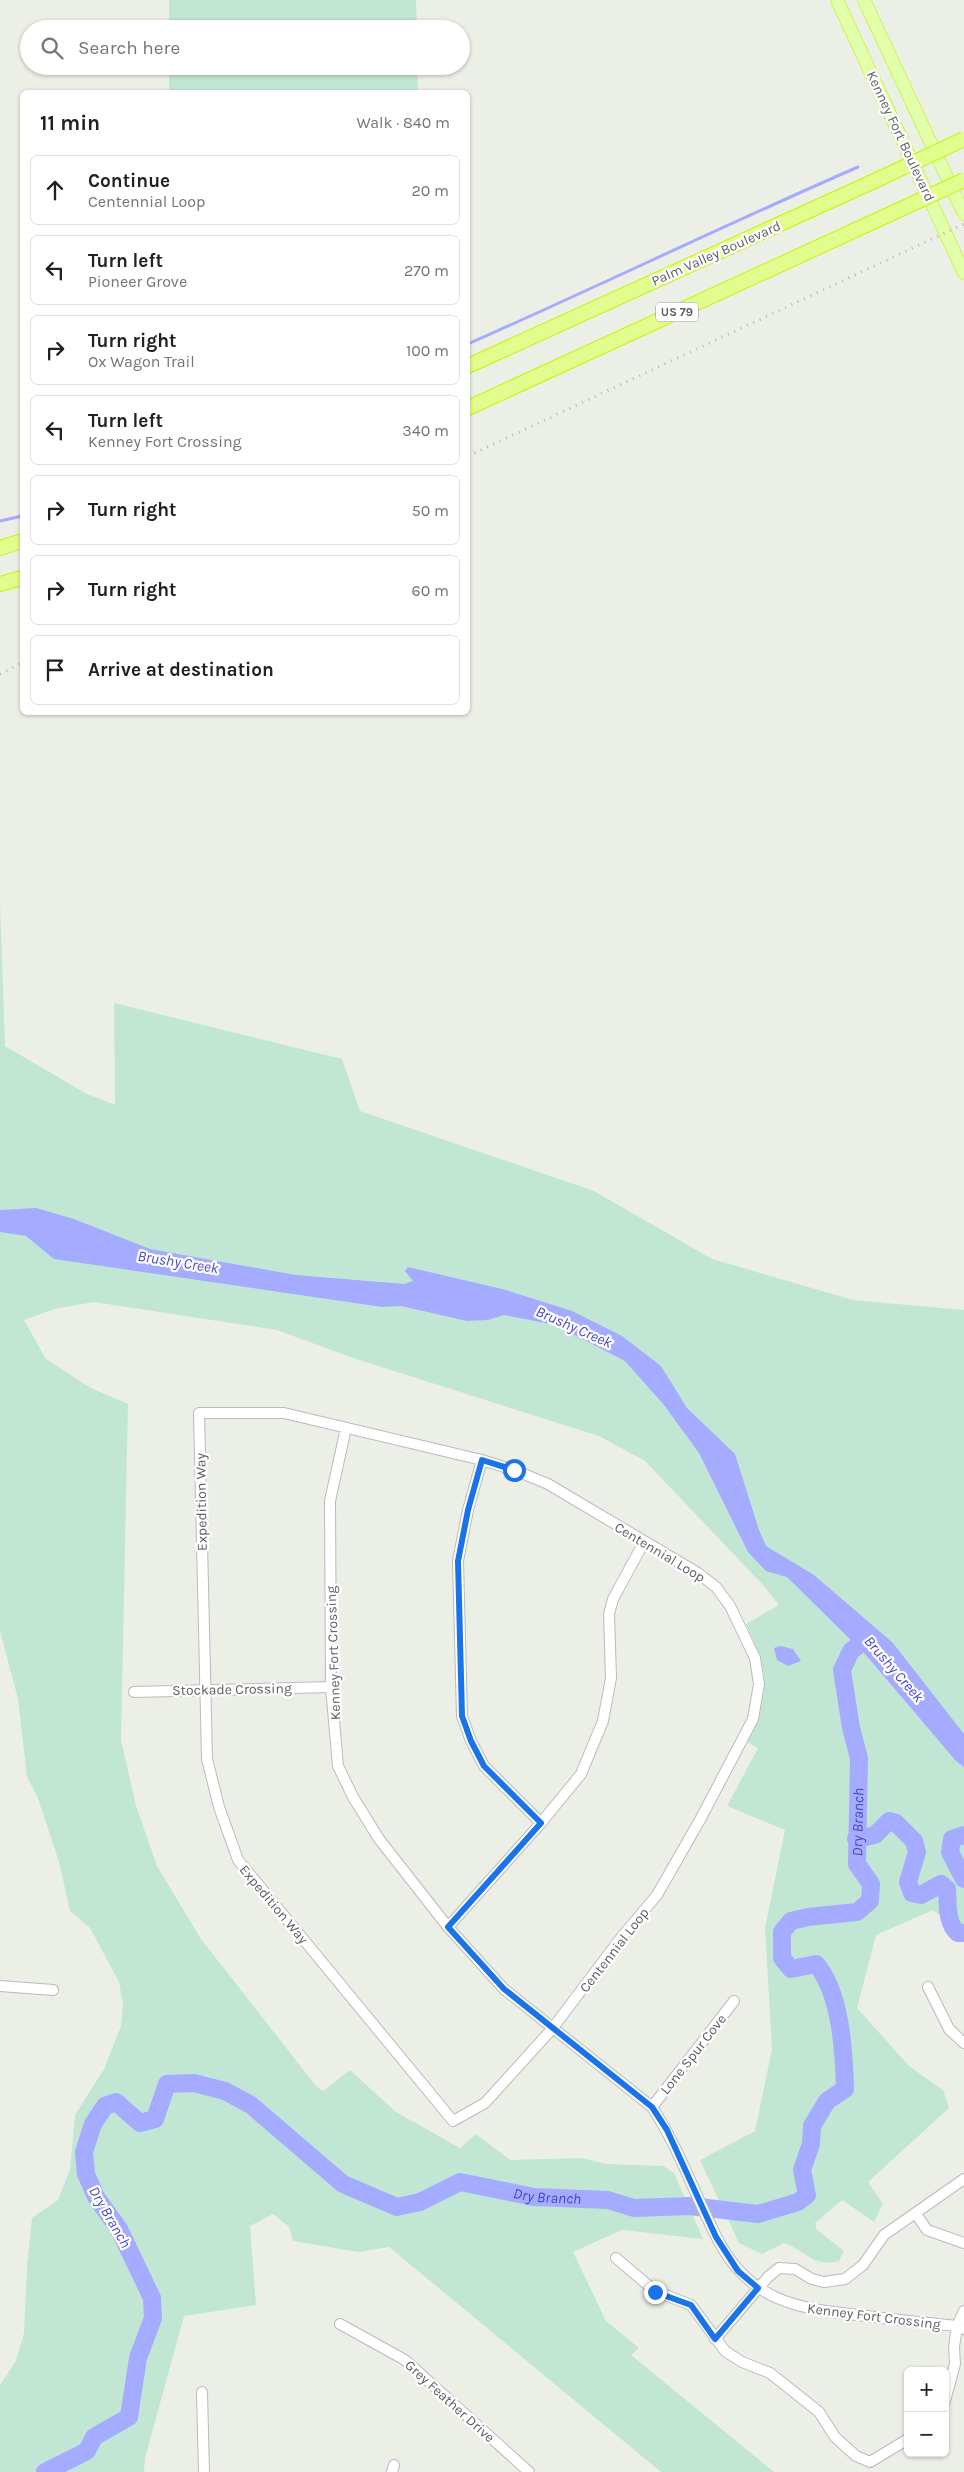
<!DOCTYPE html>
<html lang="en">
<head>
<meta charset="utf-8">
<style>
  :root { --surface:#fff; --page:#f6f6f6; --text:#202124; --muted:#757577; --line:#e0e0e0 }
  body { margin:0; font-family:Karla,sans-serif; background:var(--page); color:var(--text) }
  .controls { position:absolute; right:15px; bottom:15px; display:grid; overflow:hidden; border-radius:8px; box-shadow:0 1px 4px #0004 }
  .controls button { width:45px; height:45px; display:grid; place-items:center; padding:0; border:0; border-bottom:1px solid var(--line); background:var(--surface); color:var(--text); font:25px sans-serif }
  .stop { position:absolute; width:15px; height:15px; margin:-11px; border:4px solid #1a73e8; border-radius:50%; background:#fff }
  .stop.end { background:#1a73e8; border-color:#fff; box-shadow:0 1px 5px #0008 }
  .list { margin:0; padding:0; list-style:none }
  h2 { display:flex; justify-content:space-between; align-items:center; height:65px; margin:0; padding:0 20px; font-size:21px }
  h2 small { font-size:16px; font-weight:400; color:var(--muted) }
  .list li { display:grid; grid-template-columns:32px 1fr auto; gap:15px; align-items:center; box-sizing:border-box; height:70px; margin:0 10px 10px; padding:0 10px; border:1px solid var(--line); border-radius:8px }
  .list b { display:block; font-size:19px; white-space:nowrap }
  .list p { margin:0; font-size:16px; white-space:nowrap; color:var(--muted) }
  .list em { font-size:16px; font-style:normal; color:var(--muted) }
  .icon { flex:none; width:28px; height:28px; fill:none; stroke:currentColor; stroke-width:2; stroke-linecap:round; stroke-linejoin:round }
  .map { position:relative; flex:none; width:964px; height:2472px; overflow:hidden }
  .search { position:absolute; background:var(--surface); box-shadow:0 1px 4px #0004; left:20px; top:20px; width:450px; height:55px; display:flex; align-items:center; gap:12px; box-sizing:border-box; padding:0 18px; border-radius:28px; color:var(--muted); font-size:19px }
  .panel { position:absolute; background:var(--surface); box-shadow:0 1px 4px #0004; left:20px; top:90px; width:450px; height:625px; border-radius:8px }
  .map>svg:first-child { display:block }
  .green { fill:#c1e7d4 }
  .water { fill:#a5abff }
  .lines { fill:none; stroke-linecap:round; stroke-linejoin:round }
  .stream { stroke:#a5abff; stroke-width:3 }
  .river { stroke:#a5abff; stroke-width:18 }
  .minor-casing { stroke:#babac1; stroke-width:12 }
  .major-casing { stroke:#d0f15c; stroke-width:14 }
  .highway-casing { stroke:#c6f400; stroke-width:16 }
  .minor { stroke:#fff; stroke-width:10 }
  .major { stroke:#e2ffaa; stroke-width:12 }
  .highway { stroke:#e1fd8e; stroke-width:14 }
  .rail { stroke:#b8b8b9; stroke-width:3; stroke-dasharray:1 6; stroke-linecap:butt }
  .highway-bridge-casing { stroke:#c6f400; stroke-width:16; stroke-linecap:butt }
  .highway-bridge { stroke:#e1fd8e; stroke-width:14 }
  .route { stroke:#1a73e8; stroke-width:6 }
  .labels { text-anchor:middle; stroke-width:4.5; stroke-linejoin:round; paint-order:stroke }
  .shield { fill:#fff; stroke:#8e8e93; stroke-width:1 }
  .shield-label { font-size:12px; font-weight:bold; fill:#5d5d65 }
  .street-label { font-size:14px; fill:#5d5d65; stroke:#fff }
  .water-label { font-size:15px; font-style:italic; fill:#4846c4; stroke:#fff }
</style>
</head>
<body>
<div class="map">
<svg width="964" height="2472" viewBox="0 0 964 2472">
  <rect width="100%" height="100%" fill="#ecefe5"/>
  <path class="green" d="M169,0H416L417,29H169Z
    M169,66H417L418,92H169Z
    M0,902L5,1046L85,1093L115,1105L114,1003L342,1059L360,1111L594,1191L712,1259L853,1300L964,1310V1935L933,1910L876,1935L857,2008L909,2066L943,2090L949,2108L868,2182L883,2204L874,2222L842,2200L815,2223L817,2230L844,2251L839,2261C814,2268 806,2251 784,2243L762,2254L739,2243L700,2160L755,2131L772,2049L765,1928L785,1830L727,1806L758,1748L747,1742C770,1687 771,1677 746,1624L779,1605L763,1585L645,1461L599,1436L350,1357L277,1330L94,1302L54,1309L24,1320L46,1359L91,1388L128,1404L121,1740L136,1806L157,1866L201,1939L316,2086L323,2091L350,2070L396,2112L460,2148L476,2134L510,2160L582,2158L606,2164L664,2166L674,2173L703,2239L622,2230L573,2252L606,2321L639,2348L631,2355L774,2472H661L389,2247L358,2252L293,2241L289,2227L273,2214L250,2226L256,2305L184,2316L145,2458L144,2472H0V2385L16,2361L24,2333L27,2266L32,2218L58,2200L70,2169L75,2115L104,2069L121,2026L123,2005L119,1982L90,1928L70,1911L59,1862L38,1798L27,1777L18,1699L0,1631Z"/>
  <path class="water" d="M36,1208L74,1219L150,1249L296,1275L404,1284L413,1281L405,1271L408,1267L506,1290L572,1311L622,1336L661,1366L687,1408L735,1454L759,1530L766,1546L814,1575L893,1643L964,1734V1767L956,1761L865,1654L787,1577L766,1571L748,1552L699,1453L664,1405L625,1361L555,1325L504,1315L488,1320L467,1321L401,1306L382,1307L54,1259L26,1236L0,1232V1210Z
    M781,1646L793,1649L801,1661L788,1666L777,1660L774,1648Z"/>
  <g class="lines">
    <path class="stream" d="M468,344C599,286 727,224 858,167
      M0,521L22,516"/>
    <g class="river">
      <path d="M964,1835L952,1839L950,1852L964,1879"/>
      <path d="M856,1839L875,1835L889,1821L896,1823L914,1841L917,1852L908,1882L912,1893L921,1895L941,1884L947,1889C948,1903 946,1923 958,1933H964"/>
      <path id="s1" d="M45,2472L87,2451L94,2437L129,2417L138,2358L153,2318L152,2298L119,2229L96,2197L86,2174L84,2152L93,2124L105,2106L116,2102L140,2123L155,2119L167,2084L194,2083L225,2091L251,2105L343,2184L397,2207L420,2202L460,2182L534,2197L608,2200L634,2208L690,2206L758,2214L798,2202L807,2195L802,2170L811,2144L812,2126L827,2101L845,2089C844,2052 841,1993 816,1964L791,1969L782,1958V1932L791,1921L808,1917L857,1912L870,1901L871,1884L857,1864L859,1758L851,1728L842,1670L851,1651L869,1637"/>
    </g>
    <g class="minor-casing">
      <path id="minor" d="M199,1413H284L482,1460L514,1470L548,1484L698,1573L716,1587L730,1606L755,1658L759,1684L753,1719L701,1818L657,1895L620,1939L552,2029L485,2103L453,2121L238,1860L219,1807L207,1759Z
        M346,1428L330,1501L331,1687L338,1766L353,1797L379,1839L448,1927L504,1989L652,2107C679,2148 694,2193 716,2236C749,2303 799,2309 867,2316C897,2320 927,2323 957,2326L964,2329
        M482,1460L468,1510L458,1561L462,1716L471,1741L484,1766L541,1823
        M134,1692L331,1687
        M448,1927L541,1823L581,1774L603,1721L611,1678L609,1614L613,1599L644,1542
        M0,1986L53,1990
        M928,1987L949,2029L964,2043
        M652,2107L734,2001
        M916,2214L927,2230L964,2243
        M616,2258L655,2291L691,2305L725,2351L742,2362L770,2373L819,2412L835,2437L856,2456L870,2462L908,2439
        M340,2324L405,2360L529,2472
        M715,2339L768,2277L779,2268L795,2269L812,2279L824,2282L845,2279L863,2265L884,2235L964,2179
        M202,2392L204,2472
        M945,2401L955,2364L954,2347L957,2326L964,2311
        M392,2472L394,2465"/>
    </g>
    <g class="major-casing">
      <path id="major" d="M837,0L964,273
        M864,0L964,214"/>
    </g>
    <g class="highway-casing">
      <path id="highway" d="M468,366L870,183
        M468,408L886,216
        M0,548L22,541
        M0,584L22,578"/>
    </g>
    <use href="#minor" class="minor"/>
    <use href="#major" class="major"/>
    <use href="#highway" class="highway"/>
    <path class="rail" d="M468,456L964,224
      M0,674L22,663"/>
    <g class="highway-bridge-casing">
      <path id="highway-bridge" d="M870,183L964,139
        M886,216L964,180"/>
    </g>
    <use href="#highway-bridge" class="highway-bridge"/>
  </g>
  <g class="lines">
    <path class="route" d="M514,1470L482,1460L468,1510L458,1561L462,1716L471,1741L484,1766L541,1823L448,1927L504,1989L652,2107L667,2130L716,2237L738,2271L758,2288L715,2339L691,2305L655,2292"/>
  </g>
  <g class="labels">
    <rect class="shield" x="656" y="302.5" width="42" height="19" rx="4"/>
    <g class="shield-label">
      <text x="677" y="316">US 79</text>
    </g>
    <g class="street-label">
      <text transform="translate(901 136) rotate(65)" y="5">Kenney Fort Boulevard</text>
      <text transform="translate(716 253) rotate(-24)" y="5">Palm Valley Boulevard</text>
      <text transform="translate(201 1502) rotate(-91)" y="5">Expedition Way</text>
      <text transform="translate(660 1552) rotate(31)" y="5">Centennial Loop</text>
      <text transform="translate(333 1653) rotate(-92)" y="5">Kenney Fort Crossing</text>
      <text transform="translate(232 1689) rotate(-1)" y="5">Stockade Crossing</text>
      <text transform="translate(274 1904) rotate(50)" y="5">Expedition Way</text>
      <text transform="translate(614 1950) rotate(-52)" y="5">Centennial Loop</text>
      <text transform="translate(693 2054) rotate(-52)" y="5">Lone Spur Cove</text>
      <text transform="translate(874 2316) rotate(7)" y="5">Kenney Fort Crossing</text>
      <text transform="translate(450 2401) rotate(42)" y="5">Grey Feather Drive</text>
    </g>
    <g class="water-label">
      <text transform="translate(178 1262) rotate(9)" y="5">Brushy Creek</text>
      <text transform="translate(574 1327) rotate(24)" y="5">Brushy Creek</text>
      <text transform="translate(894 1669) rotate(49)" y="5">Brushy Creek</text>
      <text dy="5" stroke="none"><textPath href="#s1" startOffset="1726">Dry Branch</textPath></text>
      <text dy="5" stroke="none"><textPath href="#s1" startOffset="961">Dry Branch</textPath></text>
      <text transform="translate(110 2217) rotate(60)" y="5">Dry Branch</text>
    </g>
  </g>
</svg>
<div class="controls">
<button>+</button>
<button>−</button>
</div>
<div class="stop" style="left:514px;top:1470px"></div>
<div class="stop end" style="left:655px;top:2292px"></div>
<div class="search"><svg class="icon" aria-label="search" viewBox="0 0 24 24"><circle cx="10" cy="10" r="6"/><path d="M15 15l6 6"/></svg>Search here</div>
<section class="panel">
<h2>11 min<small>Walk · 840 m</small></h2>
<ul class="list">
<li><svg class="icon" aria-label="ahead" viewBox="0 0 24 24"><path d="M12 20V5M6 11l6-6 6 6"/></svg><div><b>Continue</b><p>Centennial Loop</p></div><em>20 m</em></li>
<li><svg class="icon" aria-label="left" viewBox="0 0 24 24"><path d="M17 20v-9H6M10 6l-5 5 5 5"/></svg><div><b>Turn left</b><p>Pioneer Grove</p></div><em>270 m</em></li>
<li><svg class="icon" aria-label="right" viewBox="0 0 24 24"><path d="M7 20v-9h11M14 6l5 5-5 5"/></svg><div><b>Turn right</b><p>Ox Wagon Trail</p></div><em>100 m</em></li>
<li><svg class="icon" aria-label="left" viewBox="0 0 24 24"><path d="M17 20v-9H6M10 6l-5 5 5 5"/></svg><div><b>Turn left</b><p>Kenney Fort Crossing</p></div><em>340 m</em></li>
<li><svg class="icon" aria-label="right" viewBox="0 0 24 24"><path d="M7 20v-9h11M14 6l5 5-5 5"/></svg><div><b>Turn right</b></div><em>50 m</em></li>
<li><svg class="icon" aria-label="right" viewBox="0 0 24 24"><path d="M7 20v-9h11M14 6l5 5-5 5"/></svg><div><b>Turn right</b></div><em>60 m</em></li>
<li><svg class="icon" aria-label="arrive" viewBox="0 0 24 24"><path d="M6 21V4h12l-3 4 3 4H6"/></svg><div><b>Arrive at destination</b></div></li>
</ul>
</section>
</div>
</body>
</html>
